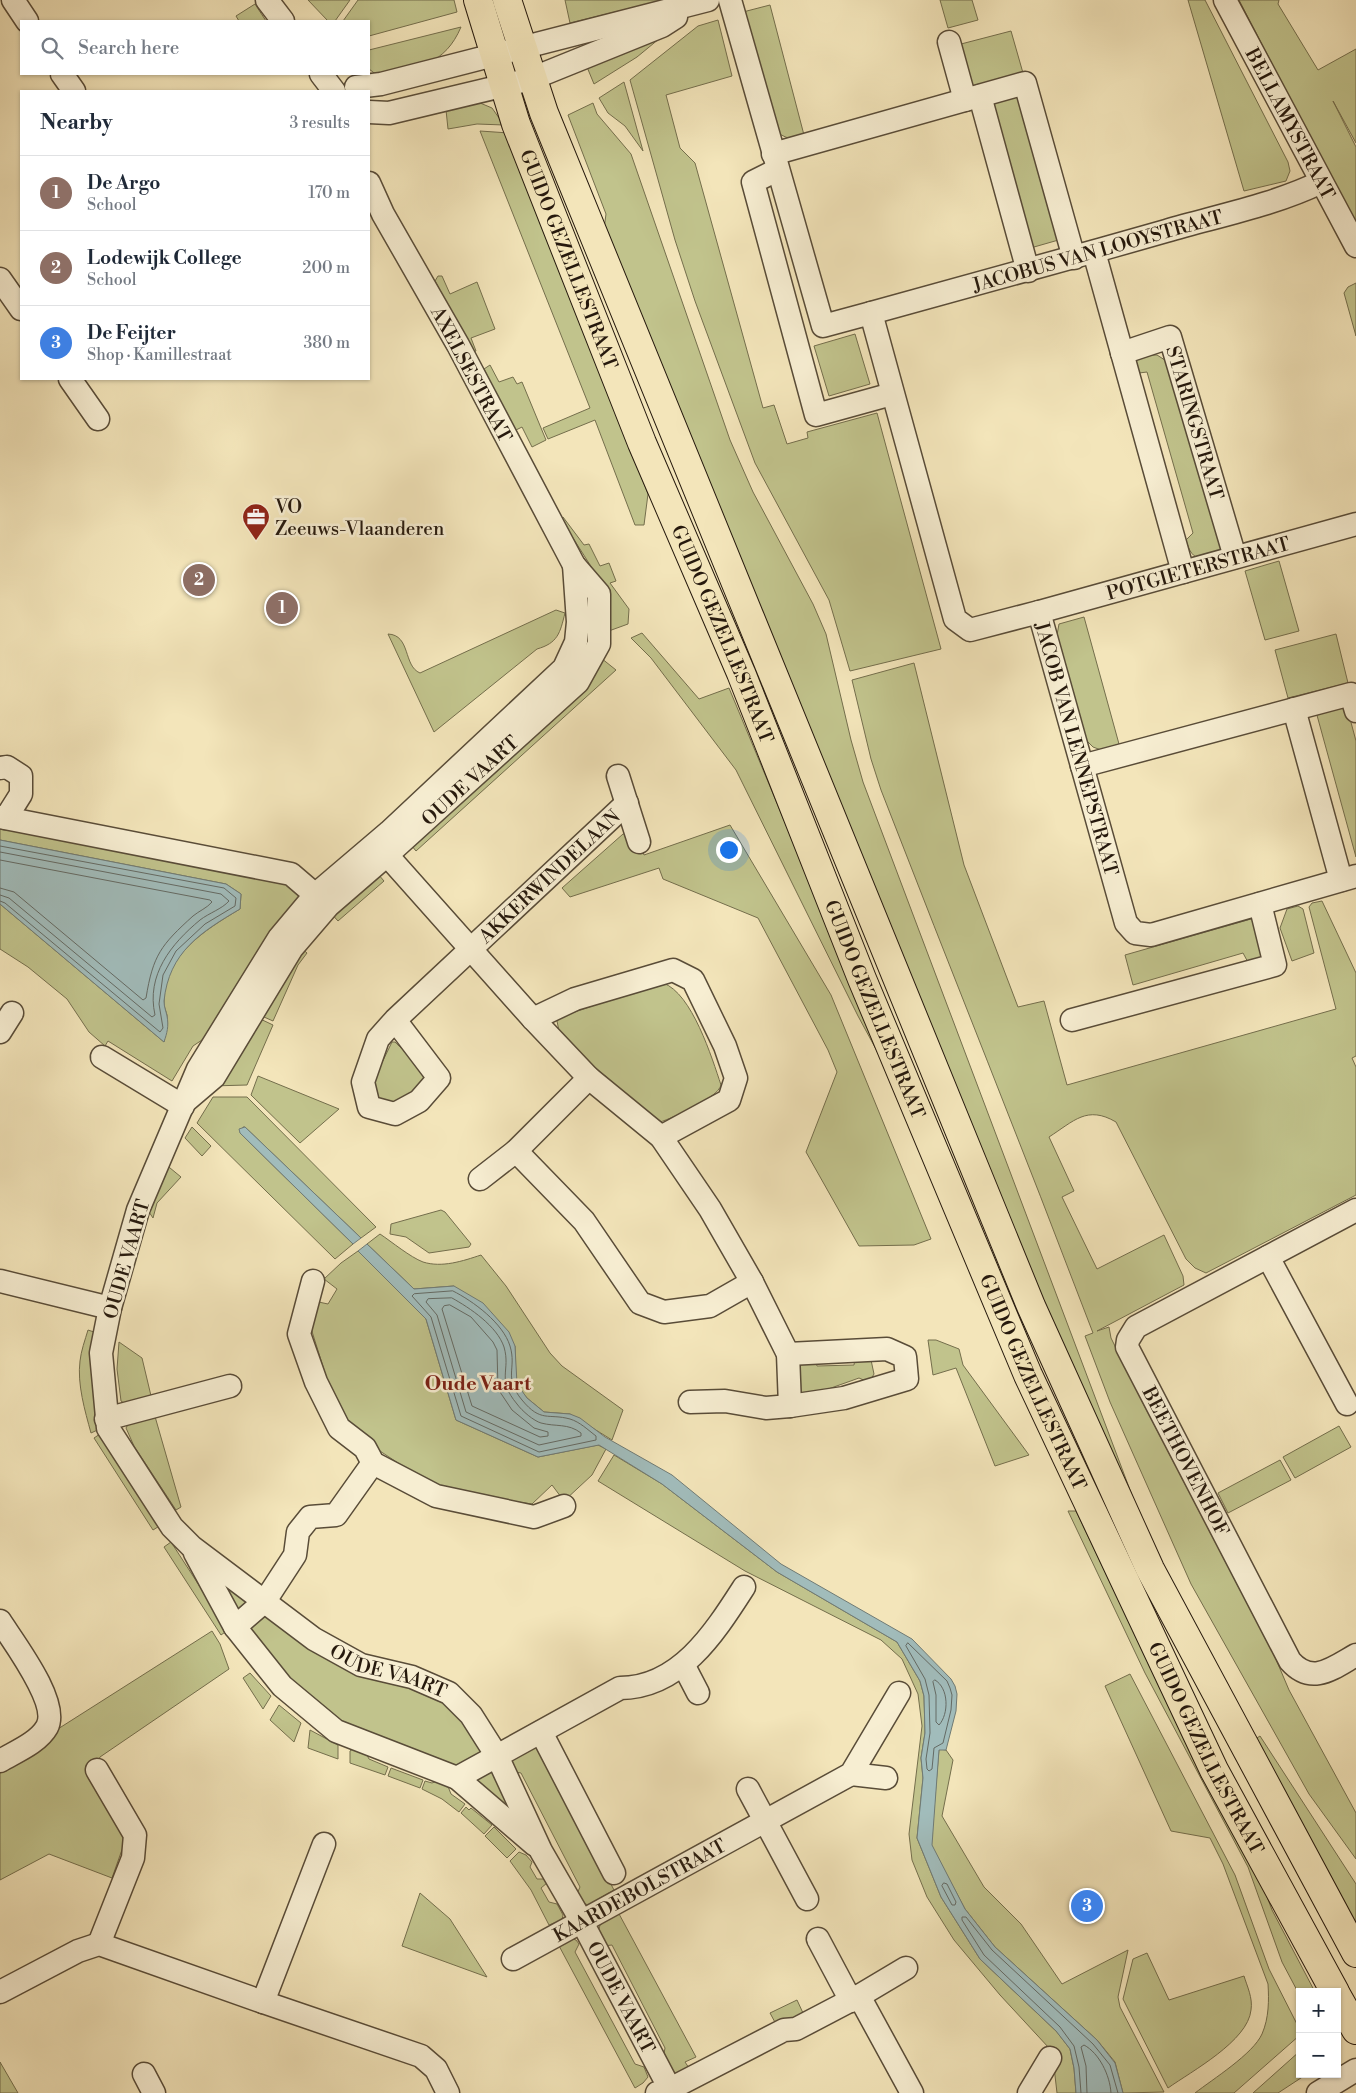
<!DOCTYPE html>
<html lang="en">
<head>
<meta charset="utf-8">
<style>
  :root { --surface:#fff; --page:#f6f6f7; --text:#1f2937; --muted:#747a83; --line:#e0e1e3; --accent:#7c3aed }
  body { margin:0; font-family:"Libre Bodoni",serif; background:var(--page); color:var(--text) }
  .controls { position:absolute; right:15px; bottom:15px; display:grid; overflow:hidden; border-radius:0px; box-shadow:0 1px 4px #0004 }
  .controls button { width:45px; height:45px; display:grid; place-items:center; padding:0; border:0; border-bottom:1px solid var(--line); background:var(--surface); color:var(--text); font:25px sans-serif }
  .you { position:absolute; left:728px; top:849px; width:18px; height:18px; margin:-12px; border:4px solid #fff; border-radius:50%; background:#1a73e8; box-shadow:0 0 0 8px #1a73e833 }
  .badge { display:grid; place-items:center; width:32px; height:32px; border-radius:50%; background:var(--accent); color:#fff; font-size:16px; font-weight:700 }
  .pin { position:absolute; translate:-50% -50%; border:2px solid #fff; box-shadow:0 1px 5px #0006 }
  .list { margin:0; padding:0; list-style:none }
  h2 { display:flex; justify-content:space-between; align-items:center; height:65px; margin:0; padding:0 20px; font-size:21px }
  h2 small { font-size:16px; font-weight:400; color:var(--muted) }
  .list li { display:grid; grid-template-columns:32px 1fr auto; gap:15px; align-items:center; box-sizing:border-box; height:75px; padding:0 20px; border-top:1px solid var(--line) }
  .list b { display:block; font-size:19px; white-space:nowrap }
  .list p { margin:0; font-size:16px; white-space:nowrap; color:var(--muted) }
  .list em { font-size:16px; font-style:normal; color:var(--muted) }
  .icon { flex:none; width:28px; height:28px; fill:none; stroke:currentColor; stroke-width:2; stroke-linecap:round; stroke-linejoin:round }
  .map { position:relative; flex:none; width:1356px; height:2093px; overflow:hidden }
  .search { position:absolute; background:var(--surface); box-shadow:0 1px 4px #0004; left:20px; top:20px; width:350px; height:55px; display:flex; align-items:center; gap:12px; box-sizing:border-box; padding:0 18px; border-radius:0px; color:var(--muted); font-size:19px }
  .panel { position:absolute; background:var(--surface); box-shadow:0 1px 4px #0004; left:20px; top:90px; width:350px; height:290px; border-radius:0px }
  .map>svg:first-child { display:block }
  .green { fill:#c1c38c; stroke:#746e4c }
  .water { fill:#a1bcbb; stroke:#707b75 }
  .lines { fill:none; stroke-linecap:round; stroke-linejoin:round }
  .shore { stroke:#646a64; stroke-width:1 }
  .minor-casing { stroke:#594c38; stroke-width:25 }
  .major-casing { stroke:#26190d; stroke-width:30 }
  .minor { stroke:#f7eed2; stroke-width:22 }
  .major { stroke:#f3e5ba; stroke-width:28 }
  .labels { text-anchor:middle; stroke-width:5; stroke-linejoin:round; paint-order:stroke }
  .street-label { font-size:19px; fill:#26190d; stroke:#f7eed2 }
  .poi-label { font-size:19px; fill:#26190d; stroke:#f7eed2; text-anchor:start }
  .neighbourhood-label { font-size:20px; font-weight:bold; fill:#7a1f14; stroke:#f7eed2 }
</style>
</head>
<body>
<div class="map">
<svg width="1356" height="2093" viewBox="0 0 1356 2093">
  <rect width="100%" height="100%" fill="#f3e5ba"/>
  <filter id="stains"><feTurbulence type="fractalNoise" baseFrequency=".004" numOctaves="4"/><feColorMatrix values="0 0 0 0 .2 0 0 0 0 .09 0 0 0 0 .02 0 0 0 .5 -.17"/></filter>
  <radialGradient id="worn" r=".72"><stop offset=".6" stop-color="#630" stop-opacity="0"/><stop offset="1" stop-color="#630" stop-opacity=".3"/></radialGradient>
  <path class="green" d="M308,0H350L335,21H328Z
    M358,0H454L457,12L369,36V21H343Z
    M565,0H664L570,23Z
    M940,0H972L978,20L948,28Z
    M1188,0H1205L1288,162L1290,171L1286,181L1244,191Z
    M1239,0H1279L1278,4L1318,70L1356,49V143L1333,101L1356,147V226Z
    M255,4L266,21H239L236,16Z
    M770,5L804,135L790,139L777,133L743,12Z
    M718,20L732,76L666,95L680,148L695,163L763,408L774,405L787,444L808,438L807,432L877,413L941,649L850,671L829,600L755,463L695,301L675,240L630,80L698,26Z
    M461,27C445,65 418,67 382,79L369,69V50Z
    M1011,31L1023,73L973,87L961,44Z
    M665,34L637,57L594,84L587,67Z
    M624,82L643,151L625,126L608,113L599,98Z
    M1011,95L1018,97L1062,239L1034,247L1031,244L993,100Z
    M473,100L492,108L504,125L477,124L448,129L446,110Z
    M593,103L597,114L631,154L730,440L753,492L813,604L826,634L851,740L863,782L1138,1511L1080,1393L604,229L606,214L568,115Z
    M480,131L509,133L648,494L644,525H635L595,420L548,439L543,428L590,408Z
    M438,276H442L450,294L477,282L495,329L471,338L476,351L473,352L435,281Z
    M1356,283V336L1344,293L1348,287Z
    M855,334L870,384L829,396L814,346Z
    M1149,355H1157L1168,362L1223,553C1202,558 1193,565 1186,540L1193,533L1147,372L1139,373L1135,360Z
    M490,365L499,382L513,377L517,384L522,382L546,440L532,447L522,427L514,431L484,369Z
    M563,517L584,545L589,544L600,566L609,563L616,581L610,583L629,609L628,624L606,632L604,587L561,519Z
    M1279,561L1299,631L1265,640L1245,571Z
    M556,610L565,613C560,633 558,643 537,649L434,732L388,634C411,635 403,666 420,673Z
    M1084,617L1119,744L1101,750L1093,747L1086,740L1057,635L1059,624Z
    M642,633L699,699L729,688L890,1075L858,1016L736,770L651,658L631,638Z
    M1336,634L1348,683L1288,698L1275,650Z
    M601,658L616,670L416,851L407,840Z
    M914,663L964,865L1018,1007L1044,1001L1067,1085L1336,1009L1309,907L1312,903L1322,901L1356,973V1056L1352,1058L1356,1067V1195L1206,1273L1195,1268L1186,1259L1116,1122C1087,1105 1074,1121 1049,1137L1074,1191L1062,1197L1097,1269L1164,1235L1183,1276L1184,1285L1097,1331L1109,1327L1111,1338L1146,1409L1275,1657L1289,1690L1356,1813V1859L1309,1794L1191,1584L1110,1402L1085,1336L1093,1333C1024,1151 951,971 881,790L871,759L852,680Z
    M1345,700L1356,741V857L1315,708Z
    M0,823L298,886L302,901L205,1038L193,1046L172,1081L108,1041L105,1046L89,1032L67,999L28,967L0,949V904L164,1042C165,1034 168,1023 167,1015C166,1011 164,1007 164,1004C162,956 205,930 240,909L241,894L226,884L0,840Z
    M730,825L831,995L931,1239L914,1245L859,1246L806,1152L837,1072L828,1050L758,918L663,879L659,868L570,897L562,888L623,834L627,833L632,851L642,849L644,855Z
    M378,874L384,881L338,921L329,911Z
    M1298,906L1303,909L1314,953L1292,961L1280,928L1287,909Z
    M1251,919L1258,925L1263,953L1256,965L1250,966L1243,953L1133,985L1125,955Z
    M298,945L307,953L298,965L273,1021L255,1013Z
    M663,983C692,993 712,1058 721,1085C718,1098 673,1118 660,1122L592,1065L559,1031L557,1021L560,1017L636,991Z
    M254,1016L273,1025L247,1085L211,1086Z
    M392,1042H395C404,1052 432,1071 421,1086C415,1094 401,1101 392,1107L375,1099L373,1081Z
    M258,1076L339,1109L300,1143L251,1095Z
    M213,1097H247L376,1227L361,1238L245,1127H243L240,1133L353,1244L335,1259L197,1123Z
    M192,1127L211,1146L202,1156L185,1138Z
    M164,1163L181,1177L157,1203L153,1218L147,1209Z
    M441,1210L445,1212L471,1244L469,1247L429,1253L406,1237L390,1234L391,1224Z
    M380,1234C392,1242 410,1257 423,1262C442,1268 463,1261 481,1255L506,1286L550,1353L562,1366L623,1410L612,1440L570,1414L544,1412L527,1398L516,1384L515,1346L454,1286L414,1289L367,1244Z
    M358,1251L426,1319L456,1420L538,1457L598,1445L606,1449L592,1475L564,1501L552,1485L532,1504L440,1491L374,1447L339,1418L310,1325L314,1301L328,1304L337,1289L324,1279L341,1263Z
    M88,1330L97,1333L104,1427L91,1433C85,1411 77,1384 80,1361C81,1351 85,1340 88,1330Z
    M928,1340H936L959,1349L963,1365L1029,1455L995,1466L956,1368L933,1375Z
    M119,1342L142,1358L152,1400L128,1406L121,1401L117,1369Z
    M855,1358L871,1360L874,1374L870,1381L868,1382L859,1378L817,1393L801,1394L800,1365L802,1362L815,1360L817,1366L854,1365Z
    M154,1413L181,1507L176,1510L134,1446L126,1428L131,1419Z
    M1339,1426L1351,1447L1295,1478L1283,1457Z
    M103,1432L161,1525L153,1530L94,1438Z
    M614,1455L662,1484L777,1572L897,1642L920,1681L924,1696L925,1733L921,1758L923,1778L917,1838L941,1897L980,1959L1057,2032L1070,2049L1074,2068L1076,2093H1057L1053,2058L1049,2048L1000,1995L954,1940L927,1897L912,1860L909,1834L922,1726L918,1694L902,1659L881,1640L745,1571L598,1481Z
    M1280,1460L1291,1480L1228,1513L1218,1493Z
    M1068,1511H1076L1152,1670L1254,1863L1272,1910L1315,1992H1300V1996L1282,1962L1248,1867L1145,1673Z
    M171,1542L228,1630L221,1635L164,1547Z
    M192,1547L314,1639L449,1693L541,1851L457,1778L336,1731L282,1686Z
    M212,1631L220,1644L229,1669L100,1757L95,1767L123,1836L124,1844L112,1878L49,1854L0,1880V1771L50,1734Z
    M250,1673L271,1696L263,1709L243,1678Z
    M1130,1674L1235,1875L1269,1969L1300,2030V2035L1234,2093H1195C1213,2079 1253,2054 1262,2034C1269,2018 1269,2000 1268,1984L1223,1864L1210,1838L1171,1831L1105,1686Z
    M279,1705L301,1723L294,1742L270,1720Z
    M310,1730L338,1745V1759L308,1748Z
    M1260,1736L1356,1884V1928L1254,1740Z
    M537,1743L614,1890L588,1905L579,1901L576,1896L580,1887L521,1773L510,1771L511,1757Z
    M354,1748L365,1751L369,1759L388,1767L385,1775L350,1763V1751Z
    M939,1749L946,1750L953,1760L942,1816L984,1887L1021,1924L1062,1984L1128,1950L1118,1997L1120,2007L1164,2092L1123,2093L1115,2062L1097,2040L995,1947L965,1909L931,1845Z
    M391,1768L423,1780L420,1788L388,1776Z
    M439,1780L447,1784L451,1794L465,1804L459,1812L442,1799L422,1789L425,1781L432,1783Z
    M466,1807L469,1810L471,1808L492,1825L484,1834L461,1813Z
    M494,1827L516,1849L507,1858L485,1836Z
    M519,1852L526,1855L532,1862L530,1867L537,1879H545L547,1883L541,1888L549,1902L557,1904L563,1915L562,1920L549,1925L531,1890L510,1861Z
    M420,1893L450,1919L487,1977L402,1946Z
    M618,1912L696,2057L685,2062L691,2071L674,2076L663,2059L665,2048L612,1945L603,1946L598,1933L600,1925Z
    M570,1938L576,1940L579,1944L575,1952L635,2064L644,2067L648,2077L643,2083L635,2088L558,1944Z
    M1147,1953L1169,2000L1244,1976C1247,1986 1253,1998 1251,2010C1248,2041 1192,2071 1168,2088L1123,1999L1133,1959Z
    M797,2000L803,2013L777,2026L770,2013Z
    M1300,2051V2074H1307L1278,2093H1253Z
    M0,2062L18,2093H0Z"/>
  <path class="water" d="M0,840L226,884L241,894L240,909C201,932 169,952 164,1001C164,1007 166,1011 167,1016C169,1026 167,1033 164,1042L0,904Z
    M245,1127L361,1238L353,1244L240,1133L239,1129Z
    M367,1244L414,1289L454,1286L483,1303L509,1332L515,1346L517,1384L527,1398L544,1412L570,1414L580,1418L605,1437L672,1475L781,1564L912,1639L951,1679L955,1686L957,1694L956,1711L946,1750H939L932,1845L965,1909L995,1947L1097,2040L1115,2063L1123,2093H1076L1074,2068L1070,2049L1056,2031L980,1959L941,1897L917,1838L923,1778L921,1758L925,1733L924,1696L920,1681L897,1642L777,1572L662,1484L599,1445L538,1457L456,1420L426,1319L358,1251Z"/>
  <g class="lines">
    <path class="shore" d="M0,846L224,888L236,898L235,906L205,924L176,951L163,975L159,1004L163,1028L160,1032L5,903L0,901
      M0,852L221,894L229,901C222,909 209,913 200,920C171,944 146,975 155,1015L152,1017L9,898L0,895
      M0,860L210,900L212,902C207,908 199,911 193,916C161,945 153,955 146,998L143,1000L14,892L0,888
      M453,1291C473,1301 503,1323 510,1346C517,1369 503,1377 522,1400C541,1423 548,1413 570,1419C580,1422 588,1430 596,1436V1440L539,1452L461,1416L431,1317L412,1296L414,1294Z
      M452,1298C470,1308 497,1326 504,1347C511,1371 496,1379 517,1404C522,1411 534,1421 541,1423C556,1427 568,1423 581,1433V1436L539,1445L466,1412L437,1315L426,1302L428,1299Z
      M450,1305L471,1317L493,1342L497,1350L498,1389L512,1410L534,1428L548,1432V1436L540,1437L472,1406L442,1309L444,1306Z
      M908,1643L947,1681L950,1688L952,1695L951,1710L943,1743L934,1748L932,1769L929,1771L927,1769L926,1759L930,1733L929,1695L925,1679L906,1646Z
      M935,1680C949,1688 949,1714 939,1725L936,1722V1695L933,1682Z
      M944,1883L947,1884L956,1902L955,1905H952L942,1886Z
      M1081,2093L1079,2067L1074,2046L1060,2027L984,1955L962,1920V1917H966L992,1950L1093,2044L1110,2065L1118,2093
      M1087,2093L1086,2066L1081,2047L1084,2045C1099,2053 1110,2075 1111,2093"/>
    <g class="minor-casing">
      <g id="minor">
        <path d="M13,0L27,21"/>
        <path d="M267,0L283,21"/>
        <path id="s1" d="M730,0L823,326L871,313L955,619L970,630L1039,612L1126,923L1135,933L1151,935L1356,876"/>
        <path id="s2" d="M1225,0L1356,246"/>
        <path d="M949,42L965,100"/>
        <path d="M62,74L74,91"/>
        <path d="M321,74L334,91"/>
        <path d="M356,87L381,84L708,0"/>
        <path d="M980,96L1028,271"/>
        <path d="M369,112L389,113L531,79L662,26L676,17"/>
        <path d="M773,154L1025,83L1074,258"/>
        <path d="M777,170L753,182L816,415L892,394"/>
        <path d="M1094,252L1183,572"/>
        <path d="M0,279L21,309"/>
        <path id="s3" d="M871,313C970,286 1068,259 1166,231C1217,216 1274,205 1321,182"/>
        <path id="s4" d="M1122,353L1170,337L1235,557"/>
        <path d="M70,379L98,419"/>
        <path id="s5" d="M574,565L578,622L576,642L564,668L389,832L315,895L279,938L198,1069L138,1210L110,1308L101,1353L108,1428L172,1527L192,1547L314,1639L361,1665L412,1677L449,1693L471,1715L497,1756L541,1851L582,1922L672,2093"/>
        <path id="s6" d="M1039,612L1356,524"/>
        <path d="M1294,709L1341,880"/>
        <path d="M1082,766L1351,694L1356,711"/>
        <path d="M0,768L7,767L21,776V794L6,818"/>
        <path d="M618,776L639,842"/>
        <path d="M0,817L291,874L326,904"/>
        <path d="M378,845L533,1019L589,1078L661,1137L710,1209L752,1282L788,1354L790,1406"/>
        <path d="M533,1019L575,999L673,970L693,980L725,1046L736,1078L729,1100L661,1137"/>
        <path id="s7" d="M395,1020L439,1078L419,1101L395,1114L369,1107L363,1082L378,1039L395,1020L627,803"/>
        <path d="M1072,1020L1275,965L1260,904"/>
        <path d="M0,1032L12,1013"/>
        <path d="M102,1057L183,1106"/>
        <path id="s8" d="M187,1100L214,1077L292,948L328,906L387,855L578,682L599,644V594L574,565L458,345L383,214L369,183"/>
        <path d="M516,1151L584,1221L640,1303L664,1312L710,1306L752,1282"/>
        <path d="M480,1179L516,1151L589,1078"/>
        <path id="s9" d="M1356,1210L1136,1327L1128,1340L1127,1347L1290,1661C1312,1686 1333,1668 1356,1655"/>
        <path d="M1268,1257L1347,1404"/>
        <path d="M0,1281L110,1308"/>
        <path d="M313,1281L299,1334L316,1382L339,1428L365,1448L373,1463L436,1496L534,1517L564,1506"/>
        <path d="M690,1402L725,1401L766,1408L790,1406L844,1398L907,1379L905,1357L887,1349L788,1354"/>
        <path d="M106,1419L230,1386"/>
        <path d="M195,1553L235,1627L282,1686L336,1731L457,1778L535,1845"/>
        <path d="M0,1621C14,1643 60,1703 47,1727C38,1743 15,1752 0,1761"/>
        <path d="M235,1627L265,1601L295,1555L298,1532L310,1517L336,1515L373,1463"/>
        <path d="M684,1666L698,1693"/>
        <path d="M541,1732L614,1873"/>
        <path d="M97,1770L135,1835L133,1858L99,1944"/>
        <path d="M851,1774L886,1778"/>
        <path d="M457,1778L620,1688C680,1688 715,1632 744,1587"/>
        <path d="M748,1789L807,1899"/>
        <path d="M818,1939L851,2001"/>
        <path id="s10" d="M513,1959L851,1774L899,1693"/>
        <path d="M0,1992L78,1951L99,1944L263,2002L421,2056L436,2069L448,2093"/>
        <path d="M859,1996L912,2093"/>
        <path d="M263,2002L324,1844"/>
        <path d="M144,2074L154,2093"/>
        <path d="M657,2093L670,2089L784,2030L796,2029L859,1996L906,1968"/>
        <path d="M1029,2093L1050,2058"/>
        <path d="M1318,2093L1356,2070"/>
      </g>
    </g>
    <g class="major-casing">
      <g id="major">
        <path id="s11" d="M478,0L516,124L642,443L741,673L862,979L1028,1375L1214,1770L1335,1992"/>
        <path d="M507,0L544,113L1031,1306L1150,1569L1356,1953"/>
        <path d="M1337,1996L1356,2030"/>
      </g>
    </g>
    <use href="#minor" class="minor"/>
    <use href="#major" class="major"/>
  </g>
  <defs>
    <g id="office-pin" transform="scale(1.4375)"><path d="M0 17L-7.5 6A9.5 9.5 0 1 1 7.5 6Z" fill="#8f2418" stroke="#f7eed2"/><path d="M-6-3h4V-5.5h4V-3h4V5H-6ZM-1-4.5V-3h2v-1.5ZM-6 0V1H6V0Z" fill="#fff"/></g>
  </defs>
  <g fill-rule="evenodd">
    <use href="#office-pin" x="256" y="517"/>
  </g>
  <g class="labels">
    <g class="street-label">
      <text dy="7" stroke="none"><textPath href="#s2" startOffset="140">BELLAMYSTRAAT</textPath></text>
      <text dy="7" stroke="none"><textPath href="#s3" startOffset="235">JACOBUS VAN LOOYSTRAAT</textPath></text>
      <text dy="7" stroke="none"><textPath href="#s11" startOffset="275">GUIDO GEZELLESTRAAT</textPath></text>
      <text transform="translate(472 374) rotate(62)" y="7">AXELSESTRAAT</text>
      <text dy="7" stroke="none"><textPath href="#s4" startOffset="140">STARINGSTRAAT</textPath></text>
      <text dy="7" stroke="none"><textPath href="#s6" startOffset="165">POTGIETERSTRAAT</textPath></text>
      <text dy="7" stroke="none"><textPath href="#s11" startOffset="680">GUIDO GEZELLESTRAAT</textPath></text>
      <text dy="7" stroke="none"><textPath href="#s1" startOffset="938">JACOB VAN LENNEPSTRAAT</textPath></text>
      <text dy="7" stroke="none"><textPath href="#s8" startOffset="431">OUDE VAART</textPath></text>
      <text dy="7" stroke="none"><textPath href="#s7" startOffset="465">AKKERWINDELAAN</textPath></text>
      <text dy="7" stroke="none"><textPath href="#s11" startOffset="1085">GUIDO GEZELLESTRAAT</textPath></text>
      <text transform="translate(126 1259) rotate(-74)" y="7">OUDE VAART</text>
      <text dy="7" stroke="none"><textPath href="#s11" startOffset="1490">GUIDO GEZELLESTRAAT</textPath></text>
      <text dy="7" stroke="none"><textPath href="#s9" startOffset="400">BEETHOVENHOF</textPath></text>
      <text dy="7" stroke="none"><textPath href="#s5" startOffset="1410">OUDE VAART</textPath></text>
      <text dy="7" stroke="none"><textPath href="#s11" startOffset="1895">GUIDO GEZELLESTRAAT</textPath></text>
      <text dy="7" stroke="none"><textPath href="#s10" startOffset="144">KAARDEBOLSTRAAT</textPath></text>
      <text dy="7" stroke="none"><textPath href="#s5" startOffset="1826">OUDE VAART</textPath></text>
    </g>
    <g class="poi-label">
      <text x="275" y="513">VO<tspan x="275" dy="22">Zeeuws-Vlaanderen</tspan></text>
    </g>
    <g class="neighbourhood-label">
      <text x="478" y="1390">Oude Vaart</text>
    </g>
  </g>
  <rect width="100%" height="100%" filter="url(#stains)"/>
  <rect width="100%" height="100%" fill="url(#worn)"/>
</svg>
<div class="controls">
<button>+</button>
<button>−</button>
</div>
<div class="you"></div>
<div class="pin badge" style="left:282px;top:608px;background:#8d6e63">1</div>
<div class="pin badge" style="left:199px;top:580px;background:#8d6e63">2</div>
<div class="pin badge" style="left:1087px;top:1906px;background:#3f7fe0">3</div>
<div class="search"><svg class="icon" aria-label="search" viewBox="0 0 24 24"><circle cx="10" cy="10" r="6"/><path d="M15 15l6 6"/></svg>Search here</div>
<section class="panel">
<h2>Nearby<small>3 results</small></h2>
<ul class="list">
<li><span class="badge" style="background:#8d6e63">1</span><div><b>De Argo</b><p>School</p></div><em>170 m</em></li>
<li><span class="badge" style="background:#8d6e63">2</span><div><b>Lodewijk College</b><p>School</p></div><em>200 m</em></li>
<li><span class="badge" style="background:#3f7fe0">3</span><div><b>De Feijter</b><p>Shop · Kamillestraat</p></div><em>380 m</em></li>
</ul>
</section>
</div>
</body>
</html>
